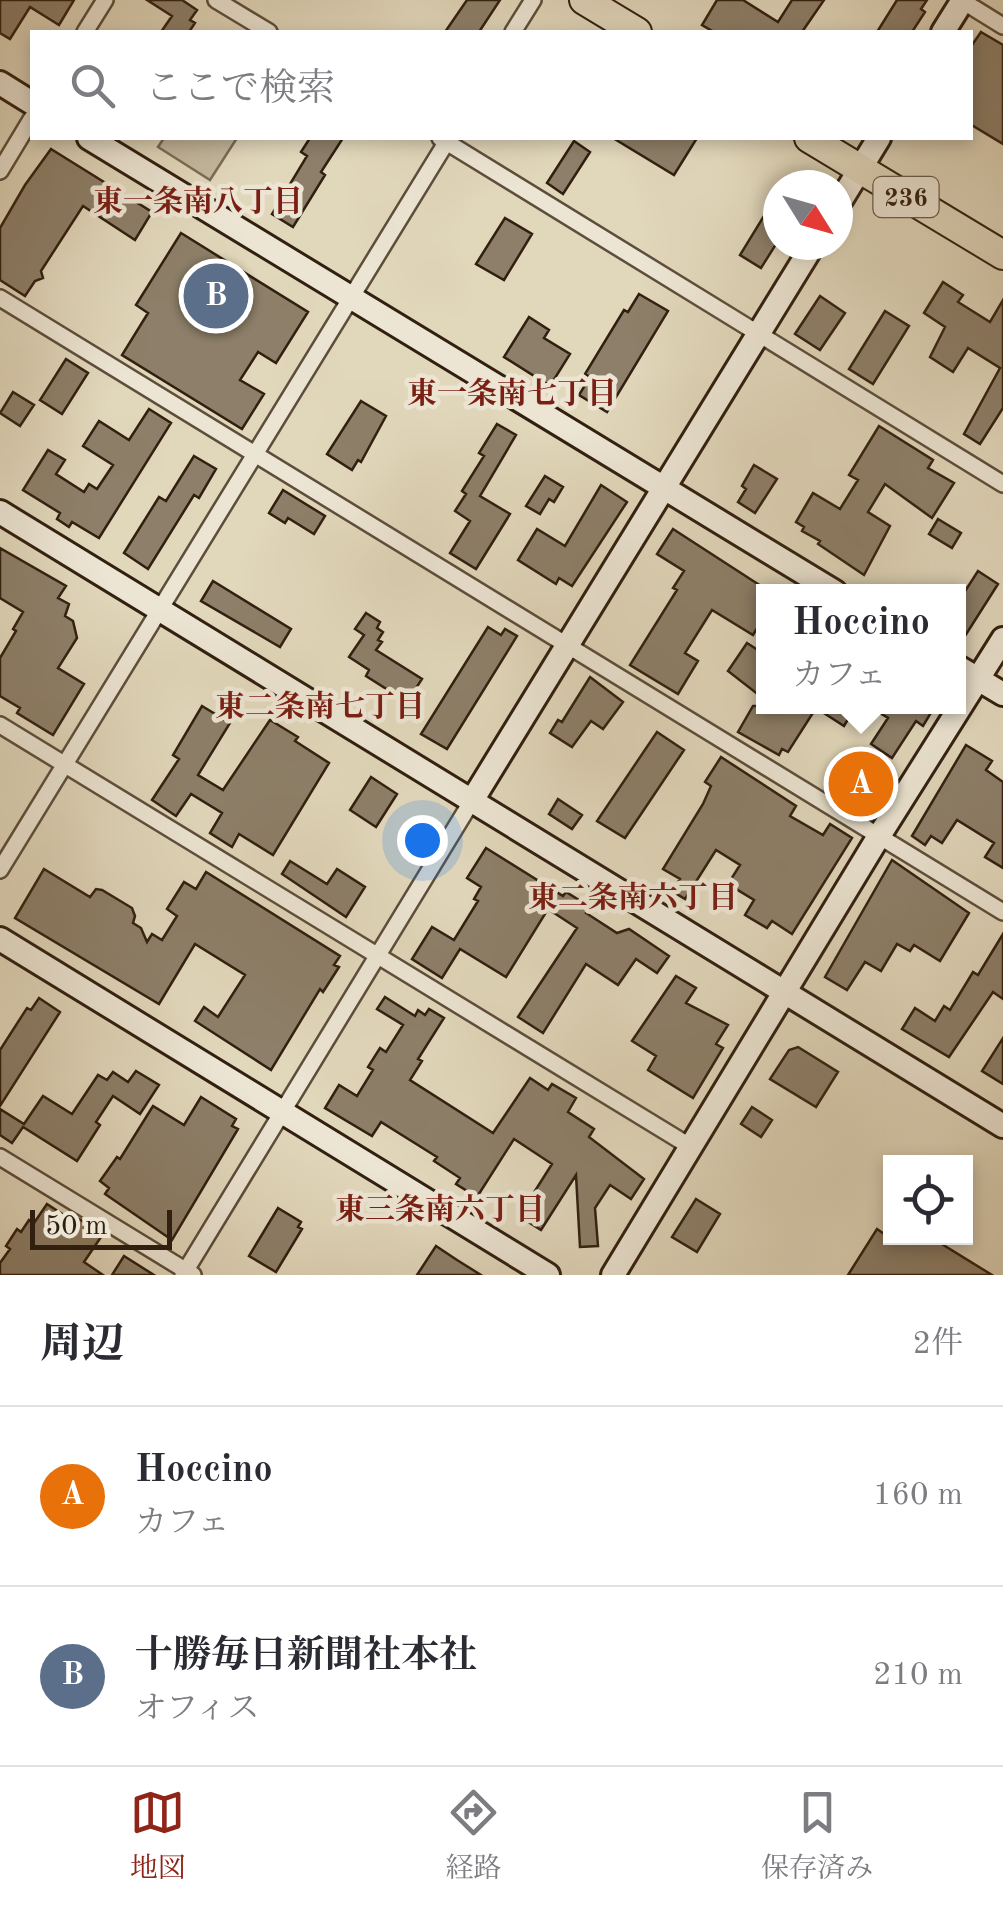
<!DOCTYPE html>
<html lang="ja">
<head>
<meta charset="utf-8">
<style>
  :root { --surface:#fff; --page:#f2f2f3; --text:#2b2b33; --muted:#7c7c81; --line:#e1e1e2; --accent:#8f2418 }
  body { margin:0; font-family:"Old Standard TT","Noto Serif JP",serif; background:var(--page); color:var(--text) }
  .controls { position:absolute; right:30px; bottom:30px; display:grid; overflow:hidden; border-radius:0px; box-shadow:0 5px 15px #0003 }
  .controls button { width:90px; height:90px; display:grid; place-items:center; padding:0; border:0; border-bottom:2px solid var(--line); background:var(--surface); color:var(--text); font:50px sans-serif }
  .compass { position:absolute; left:763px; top:170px; width:90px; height:90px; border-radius:50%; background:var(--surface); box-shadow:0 5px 15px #0003; rotate:127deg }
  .scale { position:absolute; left:30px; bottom:25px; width:142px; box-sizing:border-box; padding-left:10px; border:5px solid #311f10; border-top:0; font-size:28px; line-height:35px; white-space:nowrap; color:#311f10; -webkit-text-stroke:8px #ece5d3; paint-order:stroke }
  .you { position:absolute; left:422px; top:840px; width:35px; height:35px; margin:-25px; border:8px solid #fff; border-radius:50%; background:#1a73e8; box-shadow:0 0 0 15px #1a73e833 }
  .badge { display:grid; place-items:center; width:65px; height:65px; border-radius:50%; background:var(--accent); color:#fff; font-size:32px; font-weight:700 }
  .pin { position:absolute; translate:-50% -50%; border:5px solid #fff; box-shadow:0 2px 10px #0006 }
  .popup { position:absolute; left:756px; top:584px; width:210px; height:130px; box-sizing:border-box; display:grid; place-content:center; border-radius:0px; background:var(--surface); filter:drop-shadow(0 2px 8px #0005); font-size:32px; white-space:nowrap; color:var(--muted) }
  .popup b { font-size:38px; color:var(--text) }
  .popup::after { content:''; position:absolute; left:50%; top:100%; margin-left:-20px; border:20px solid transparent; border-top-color:var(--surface) }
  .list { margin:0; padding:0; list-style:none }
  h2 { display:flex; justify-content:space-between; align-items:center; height:130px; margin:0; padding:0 40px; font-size:42px }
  h2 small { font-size:32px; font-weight:400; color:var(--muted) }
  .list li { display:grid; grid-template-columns:65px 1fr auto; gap:30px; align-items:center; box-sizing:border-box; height:180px; padding:0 40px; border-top:2px solid var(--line) }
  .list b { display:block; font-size:38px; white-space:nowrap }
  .list p { margin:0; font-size:32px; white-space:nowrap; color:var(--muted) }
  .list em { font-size:32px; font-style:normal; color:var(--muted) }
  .icon { flex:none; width:55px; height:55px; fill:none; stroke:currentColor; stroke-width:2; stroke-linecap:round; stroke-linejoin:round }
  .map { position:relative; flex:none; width:1003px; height:1275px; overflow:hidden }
  .search { position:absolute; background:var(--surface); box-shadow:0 5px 15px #0003; left:30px; right:30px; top:30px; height:110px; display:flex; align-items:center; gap:25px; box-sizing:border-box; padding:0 35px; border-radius:0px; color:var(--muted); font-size:38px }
  .sheet { height:490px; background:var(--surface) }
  nav { display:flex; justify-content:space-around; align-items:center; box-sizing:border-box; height:140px; border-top:2px solid var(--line); background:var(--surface); font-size:28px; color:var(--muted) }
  nav a { display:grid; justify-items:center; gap:5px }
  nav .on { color:var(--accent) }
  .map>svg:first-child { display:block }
  .green { fill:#c3b89e; stroke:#7a6c57; stroke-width:2.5 }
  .building { fill:#8d7f69; stroke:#311f10; stroke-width:2.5 }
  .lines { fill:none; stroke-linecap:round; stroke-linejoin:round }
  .street-casing { stroke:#5d4d3b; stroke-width:20 }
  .secondary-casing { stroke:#311f10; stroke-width:28 }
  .highway-casing { stroke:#311f10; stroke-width:32 }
  .street { stroke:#ece5d3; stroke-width:15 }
  .secondary { stroke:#ece5d3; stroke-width:22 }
  .highway { stroke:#e1d7bb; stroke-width:28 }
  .labels { text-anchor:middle; stroke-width:9; stroke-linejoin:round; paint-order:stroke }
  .shield { fill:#ece5d3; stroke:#695a4a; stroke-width:2.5 }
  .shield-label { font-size:25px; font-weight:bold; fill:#311f10 }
  .neighbourhood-label { font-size:30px; font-weight:bold; fill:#7a1f14; stroke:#ece5d3 }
</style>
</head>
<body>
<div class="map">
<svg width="1003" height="1275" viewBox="0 0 1003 1275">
  <rect width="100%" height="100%" fill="#e1d7bb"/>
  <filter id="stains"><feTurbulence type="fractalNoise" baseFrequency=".002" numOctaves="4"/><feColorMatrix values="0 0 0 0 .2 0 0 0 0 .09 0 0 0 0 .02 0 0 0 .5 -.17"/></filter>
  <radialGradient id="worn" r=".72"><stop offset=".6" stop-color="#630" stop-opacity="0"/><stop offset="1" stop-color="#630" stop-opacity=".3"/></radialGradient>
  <path class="green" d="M164,138H237L210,180L158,147Z"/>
  <path class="building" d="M0,0H74L59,25L30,7L10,39L0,33Z
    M147,0H182L197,10L190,20L195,23L189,32H161L172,16Z
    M467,0H500L479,32H445Z
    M717,0H743L778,22L792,0H824L802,32H714L702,25Z
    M897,0H927L921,9L925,12L912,32H877Z
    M981,32L1003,45V144L970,124V48Z
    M310,138H343L321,172L325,175L293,227L272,214L307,156L301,152Z
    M613,138H697L674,175Z
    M574,141L590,152L563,194L547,183Z
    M51,149L152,212L135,240L83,206L41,271L43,278L35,281L25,296L0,280V228L25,185Z
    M778,193V241L761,268L740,255Z
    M505,218L532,234L504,280L476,264Z
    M181,233L308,312L276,363L258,352L240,380L264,394L242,429L122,355L148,313L136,305Z
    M943,282L963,295L958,302L990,322L1003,300V408L980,444L964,434L1000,368L968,348L953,372L930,357L945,327L924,313Z
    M639,294L668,311L607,412L579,395L590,377L585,374L624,310L628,312Z
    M820,296L845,313L820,350L795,334Z
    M885,311L909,326L873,384L849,369Z
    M529,317L549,330L544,338L570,354L550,386L504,357Z
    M66,359L88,373L62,414L40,400Z
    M13,392L34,405L20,426L0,413Z
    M361,401L386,416L361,462L358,460L352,470L327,454Z
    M149,409L171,423L99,538L72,522L69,527L57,519L60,513L23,490L48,450L65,460L56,474L84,492L89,484L97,489L113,465L83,446L99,421L129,440Z
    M497,424L516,435L480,496L510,514L476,569L450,553L470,521L455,511L466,494L462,491L484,456L479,453Z
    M879,426L933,460L928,468L954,483L932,518L885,484L868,512L890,526L864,575L818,544L820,541L802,531L804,527L796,522L813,493L840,509L858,480L849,475Z
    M194,456L216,469L199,498L194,495L148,569L124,553L159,497L166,501Z
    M754,465L777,479L755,513L738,502L746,489L742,486Z
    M545,476L563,487L554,502L549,499L540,514L526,506Z
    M601,485L627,502L572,586L559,578L556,584L518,560L537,529L565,546Z
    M283,490L325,516L314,534L288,518L285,523L269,513Z
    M938,519L961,533L952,548L929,534Z
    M673,529L764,588V617L753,635L712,610L685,653L698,661L678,694L630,665L677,590L673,588L684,571L657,554Z
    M0,548L66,586L58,598L69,604L65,616L73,621L77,638L58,668L84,684L53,735L17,713L20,708L0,696V658L16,631L13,629L23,612L0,598Z
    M978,571L998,584L958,647V602Z
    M213,581L291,629L280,647L201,601Z
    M366,613L380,622L377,628L383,632L378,640L382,642L376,650L422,679L407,702L366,676L369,670L349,657L364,635L355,629Z
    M488,627L501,635L505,629L517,636L447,749L421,734Z
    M747,643L764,654V699L728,671Z
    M590,677L623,702L603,729L591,721L572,747L550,733L558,720L562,722Z
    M202,706L230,723L198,775L223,790L270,720L298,737L295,741L329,763L273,855L239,834L232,847L210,833L222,813L191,794L176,816L152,800L179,759L173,755Z
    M753,706H856L844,726L816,708L788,752L782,749L779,755L738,732Z
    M869,706H935L923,726L916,721L892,758L871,744L888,718Z
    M657,732L684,750L625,838L597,821Z
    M966,745L992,761L986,770L1003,782V868L985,857L994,843L957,820L942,843L931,836L925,845L912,836Z
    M721,757L796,806L790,816L823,835L830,824L852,838L792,934L772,921L767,928L745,915L754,900L728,884L740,865L716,850L685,899L672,891L680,879L663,869L703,804L711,786L705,782Z
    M850,767L879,785L864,808L835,790Z
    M371,777L397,794L376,827L350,810Z
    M558,799L582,815L572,829L549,814Z
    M486,848L563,896L566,892L590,907L586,913L617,933L629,929L669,956L657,973L636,959L618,985L586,964L543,1033L518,1017L577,928L548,909L506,977L460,949L442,978L412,959L432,927L454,940L478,901L474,899L481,887L467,878Z
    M892,860L969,913L940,961L914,945L910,951L897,944L881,971L865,962L847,990L825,977Z
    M290,861L327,884L337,869L365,887L346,917L282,874Z
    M44,869L90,897L96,889L102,890L132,908L135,916L133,923L141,928L147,942L152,934L162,940L177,916L167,909L184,882L196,889L206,872L340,956L334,965L339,967L323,992L320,989L271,1070L195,1021L204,1007L218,1017L245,975L195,944L159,1004L15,918Z
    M1003,934V999L993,992L949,1057L902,1029L915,1008L935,1021L944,1006L950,1010L973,972L978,975Z
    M676,976L696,988L686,1003L728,1025L716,1044L723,1048L693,1098L648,1070L656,1056L632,1041Z
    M385,997L415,1016L418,1010L425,1015L429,1009L444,1018L418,1059L422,1061L410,1080L493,1133L530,1078L548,1090L552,1084L576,1098L568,1112L594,1129L589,1137L644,1179L631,1199L610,1185L595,1208L598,1246L580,1247L576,1175L541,1230L519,1216L552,1164L514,1139L477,1197L456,1184L460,1178L434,1161L437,1157L381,1122L372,1136L325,1108L339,1085L357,1096L373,1070L368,1067L380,1048L386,1052L403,1025L377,1009Z
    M39,998L60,1012L0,1106V1050L27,1008L31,1010Z
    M1003,1038V1084L982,1071Z
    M798,1047L838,1072L816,1107L770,1079L789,1050Z
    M136,1071L159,1085L140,1114L113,1096L96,1122L100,1125L77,1161L23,1127L12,1143L0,1135V1109L24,1124L43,1096L72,1114L98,1075L107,1080L113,1072L128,1082Z
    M201,1097L236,1119L232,1126L238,1129L172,1240L105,1194L109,1188L100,1181L117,1157L120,1159L153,1106L184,1125Z
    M752,1107L772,1120L761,1137L741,1124Z
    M696,1199L720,1214L697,1252L672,1237Z
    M47,1204L76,1223L79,1219L103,1234L84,1262L103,1275H0V1263L10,1249L6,1246L17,1229L21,1232L29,1220L34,1223Z
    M278,1208L301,1222L298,1227L302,1229L276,1272L249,1256Z
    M877,1229L890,1238H932L992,1275H848Z
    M436,1246L457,1260L481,1275H417Z
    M124,1256L154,1275H112Z"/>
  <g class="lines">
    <g class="street-casing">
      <path id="street" d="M216,0L269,32
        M961,0L1003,26
        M85,32L105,0
        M513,32L533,0
        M440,138L1003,484
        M0,171L32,118
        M0,298L1003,912
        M0,725L691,1147
        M0,870L449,138
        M0,1157L193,1275
        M183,1275L473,799"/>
    </g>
    <g class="secondary-casing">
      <path id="secondary" d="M943,32L963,0
        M0,83L32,103
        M89,138L835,592
        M838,205L879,138
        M0,512L1003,1126
        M958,667L1003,694
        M473,799L813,245
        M0,939L548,1275
        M613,1275L879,836L1003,639"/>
    </g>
    <g class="highway-casing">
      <path id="highway" d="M584,0L637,32
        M809,138L1003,255"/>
    </g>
    <use href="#street" class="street"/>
    <use href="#secondary" class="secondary"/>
    <use href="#highway" class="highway"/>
  </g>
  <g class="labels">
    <rect class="shield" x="873.5" y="177" width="65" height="40" rx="8"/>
    <g class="shield-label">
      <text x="906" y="206">236</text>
    </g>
    <g class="neighbourhood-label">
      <text x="198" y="211">東一条南八丁目</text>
      <text x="512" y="403">東一条南七丁目</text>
      <text x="320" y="716">東二条南七丁目</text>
      <text x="633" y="907">東二条南六丁目</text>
      <text x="440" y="1219">東三条南六丁目</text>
    </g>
  </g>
  <rect width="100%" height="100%" filter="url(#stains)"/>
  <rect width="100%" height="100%" fill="url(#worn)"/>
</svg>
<div class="controls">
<button><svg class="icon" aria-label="locate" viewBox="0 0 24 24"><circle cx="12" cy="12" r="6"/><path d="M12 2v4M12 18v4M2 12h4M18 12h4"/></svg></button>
</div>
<svg class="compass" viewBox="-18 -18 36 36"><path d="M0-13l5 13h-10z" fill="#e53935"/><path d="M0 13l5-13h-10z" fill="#7c7c81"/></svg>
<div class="scale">50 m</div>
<div class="you"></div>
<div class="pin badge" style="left:861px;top:784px;background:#e8710a">A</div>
<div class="popup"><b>Hoccino</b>カフェ</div>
<div class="pin badge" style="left:216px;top:296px;background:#5c6f8a">B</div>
<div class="search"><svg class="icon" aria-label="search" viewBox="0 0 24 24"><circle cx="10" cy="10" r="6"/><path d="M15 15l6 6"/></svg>ここで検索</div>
</div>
<section class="sheet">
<h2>周辺<small>2件</small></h2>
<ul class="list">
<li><span class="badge" style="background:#e8710a">A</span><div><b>Hoccino</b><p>カフェ</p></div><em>160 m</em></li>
<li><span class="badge" style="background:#5c6f8a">B</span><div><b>十勝毎日新聞社本社</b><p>オフィス</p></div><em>210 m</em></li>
</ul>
</section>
<nav>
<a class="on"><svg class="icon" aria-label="map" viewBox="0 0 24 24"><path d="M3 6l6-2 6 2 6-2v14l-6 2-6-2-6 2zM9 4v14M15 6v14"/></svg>地図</a>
<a><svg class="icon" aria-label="directions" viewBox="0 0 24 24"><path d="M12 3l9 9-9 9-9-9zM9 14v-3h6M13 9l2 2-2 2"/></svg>経路</a>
<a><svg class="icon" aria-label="saved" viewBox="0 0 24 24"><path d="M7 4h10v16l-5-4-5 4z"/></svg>保存済み</a>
</nav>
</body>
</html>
